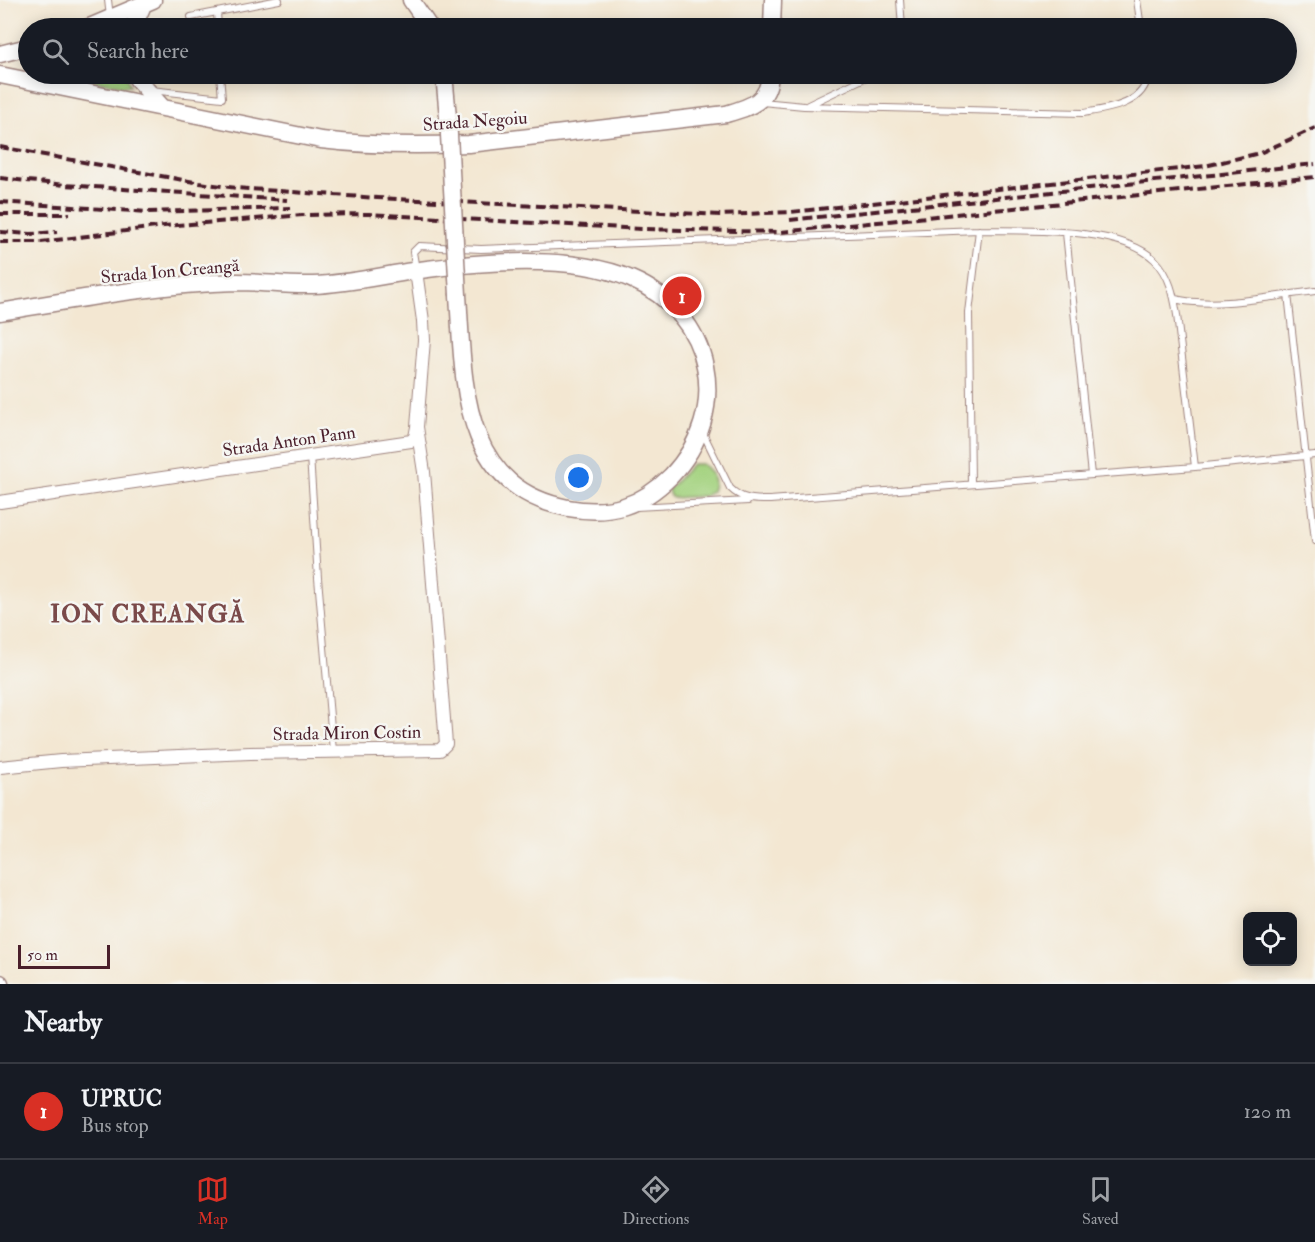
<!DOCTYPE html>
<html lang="en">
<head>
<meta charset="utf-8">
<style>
  :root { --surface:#171b24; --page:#20242c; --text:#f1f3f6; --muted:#9ea1a6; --line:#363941; --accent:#d93025 }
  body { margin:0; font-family:"IM FELL Double Pica",serif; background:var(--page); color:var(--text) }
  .controls { position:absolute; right:18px; bottom:18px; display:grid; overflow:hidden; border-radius:9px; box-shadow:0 3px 15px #0003 }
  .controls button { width:54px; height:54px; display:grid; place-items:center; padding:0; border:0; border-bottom:2px solid var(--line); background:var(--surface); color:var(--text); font:30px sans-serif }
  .scale { position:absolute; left:18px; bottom:15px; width:92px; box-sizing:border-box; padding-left:6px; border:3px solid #4a1f2b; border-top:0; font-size:16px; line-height:21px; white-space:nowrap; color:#4a1f2b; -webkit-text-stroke:4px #f6f6f2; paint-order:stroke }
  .you { position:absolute; left:579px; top:478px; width:21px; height:21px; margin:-15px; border:4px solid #fff; border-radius:50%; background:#1a73e8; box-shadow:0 0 0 9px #1a73e833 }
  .badge { display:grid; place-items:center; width:39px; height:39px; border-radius:50%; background:var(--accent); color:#fff; font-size:20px; font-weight:700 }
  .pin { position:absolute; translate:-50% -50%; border:3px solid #fff; box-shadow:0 2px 6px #0006 }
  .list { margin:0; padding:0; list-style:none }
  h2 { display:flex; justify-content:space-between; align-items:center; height:78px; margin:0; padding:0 24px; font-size:26px }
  h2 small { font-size:20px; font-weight:400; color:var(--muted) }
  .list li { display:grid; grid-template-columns:39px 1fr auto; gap:18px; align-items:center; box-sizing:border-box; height:96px; padding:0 24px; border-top:2px solid var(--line) }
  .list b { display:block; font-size:22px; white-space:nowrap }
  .list p { margin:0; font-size:20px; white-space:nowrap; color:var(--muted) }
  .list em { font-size:20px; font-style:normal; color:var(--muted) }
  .icon { flex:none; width:33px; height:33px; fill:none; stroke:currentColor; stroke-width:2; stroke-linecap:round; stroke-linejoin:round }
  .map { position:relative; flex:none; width:1315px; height:984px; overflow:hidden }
  .search { position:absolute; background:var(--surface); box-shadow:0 3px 15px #0003; left:18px; right:18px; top:18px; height:66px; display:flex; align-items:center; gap:15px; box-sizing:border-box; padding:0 21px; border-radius:33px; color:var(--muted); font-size:22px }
  .sheet { height:174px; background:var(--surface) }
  nav { display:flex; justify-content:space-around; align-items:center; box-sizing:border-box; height:84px; border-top:2px solid var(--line); background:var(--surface); font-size:16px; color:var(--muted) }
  nav a { display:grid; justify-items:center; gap:3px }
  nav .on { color:var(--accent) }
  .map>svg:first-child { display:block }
  .green { fill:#a5d381; stroke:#787956; stroke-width:1.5 }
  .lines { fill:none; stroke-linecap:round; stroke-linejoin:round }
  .lane-casing { stroke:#9e837e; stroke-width:8 }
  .street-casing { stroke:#9e837e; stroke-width:14 }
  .secondary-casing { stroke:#9e837e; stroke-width:19 }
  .lane { stroke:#fff; stroke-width:6 }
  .street { stroke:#fff; stroke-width:12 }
  .secondary { stroke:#fff; stroke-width:16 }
  .rail { stroke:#4a1f2b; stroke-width:4; stroke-dasharray:9 4.5; stroke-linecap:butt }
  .secondary-bridge-casing { stroke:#9e837e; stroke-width:19; stroke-linecap:butt }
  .secondary-bridge { stroke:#fff; stroke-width:16 }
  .labels { text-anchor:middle; stroke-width:5; stroke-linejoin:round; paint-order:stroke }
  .street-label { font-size:18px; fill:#4a1f2b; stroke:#f6f6f2 }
  .district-label { font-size:24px; font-weight:bold; letter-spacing:1.5px; fill:#7a4949; stroke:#f6f6f2 }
</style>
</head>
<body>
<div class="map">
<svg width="1315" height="984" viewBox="0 0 1315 984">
  <rect width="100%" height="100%" fill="#f6f6f2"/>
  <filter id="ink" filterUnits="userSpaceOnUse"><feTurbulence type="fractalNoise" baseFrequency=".0167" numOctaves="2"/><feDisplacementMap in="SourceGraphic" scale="12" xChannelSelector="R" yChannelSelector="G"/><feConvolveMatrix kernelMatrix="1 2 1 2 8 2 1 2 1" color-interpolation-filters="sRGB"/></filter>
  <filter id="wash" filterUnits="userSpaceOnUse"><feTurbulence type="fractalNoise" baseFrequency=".008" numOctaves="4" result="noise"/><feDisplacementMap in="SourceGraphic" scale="24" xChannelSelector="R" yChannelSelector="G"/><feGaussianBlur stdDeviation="1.35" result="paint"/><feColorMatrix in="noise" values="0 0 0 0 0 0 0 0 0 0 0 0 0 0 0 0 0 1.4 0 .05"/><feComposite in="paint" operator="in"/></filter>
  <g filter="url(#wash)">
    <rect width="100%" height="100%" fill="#f3e7d2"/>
    <path class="green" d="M60,74H125L130,86H122Z
      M692,464H702C711,471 717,479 712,491L705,496L673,498L670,496L668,490Z"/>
  </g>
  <g filter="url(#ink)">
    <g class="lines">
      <g class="lane-casing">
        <path id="lane" d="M108,0L110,17
          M900,0L902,28
          M1137,0L1141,28
          M191,17L217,12
          M218,28L217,12L279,0
          M151,90L222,98L220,74
          M762,102L804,106L1083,113C1108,109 1145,105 1148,74
          M808,105L873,74
          M1066,233L1091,475
          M416,270L413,252L419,246L481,249L979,230C1026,231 1120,226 1155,260C1170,275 1174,296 1177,315L1195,467L1315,455
          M1288,294L1315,541
          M1175,299C1216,309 1272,296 1315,291
          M702,431L730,488C742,500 754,500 770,500L1195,467
          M310,456L318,578L333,751
          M971,484L969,313L979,230
          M636,507L748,501"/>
      </g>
      <g class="street-casing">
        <path id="street" d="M0,502L411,441L415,437L417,427L424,340L423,321L416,271
          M0,767L61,761L250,753L440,750L446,744L424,472L417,427"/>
      </g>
      <g class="secondary-casing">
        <path id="secondary" d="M411,0L430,28
          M87,28L153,0
          M133,28L143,5
          M772,28L773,0
          M0,54L28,47
          M134,74L138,80L163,108
          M444,74L448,117
          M0,75L321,140C370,146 419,146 469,144L726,114C750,107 769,102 770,74
          M0,312C78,299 158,284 237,282C262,282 288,286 313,285C346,284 380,276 413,271C476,262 572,253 631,279C713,314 733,411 671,476C641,506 610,516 568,508C460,487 464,383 458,295
          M0,983V984"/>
      </g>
      <use href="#lane" class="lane"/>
      <use href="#street" class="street"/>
      <use href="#secondary" class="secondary"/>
      <path class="rail" d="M0,147L200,183L236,188L377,198L721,215L791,212L1205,166L1260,153L1315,128
        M0,178L65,185L287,200
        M0,202L148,212L290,208
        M0,214H70
        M790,220L1315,164
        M0,232L31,234L57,232
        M0,242H41L164,226L230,221L303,215L369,214L641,229L781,232L1315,177"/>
      <g class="secondary-bridge-casing">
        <path id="secondary-bridge" d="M448,117L458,295"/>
      </g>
      <use href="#secondary-bridge" class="secondary-bridge"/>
    </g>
  </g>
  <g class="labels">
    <g class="street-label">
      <text transform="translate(475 121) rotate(-4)" y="6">Strada Negoiu</text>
      <text transform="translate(170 271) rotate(-5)" y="6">Strada Ion Creangă</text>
      <text transform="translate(289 441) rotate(-8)" y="6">Strada Anton Pann</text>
      <text transform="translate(347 733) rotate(-1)" y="6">Strada Miron Costin</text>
    </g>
    <g class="district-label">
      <text x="148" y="622">ION CREANGĂ</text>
    </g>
  </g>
</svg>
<div class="controls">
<button><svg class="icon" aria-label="locate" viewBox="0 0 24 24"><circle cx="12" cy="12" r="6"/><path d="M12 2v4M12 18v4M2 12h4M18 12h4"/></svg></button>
</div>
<div class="scale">50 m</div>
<div class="you"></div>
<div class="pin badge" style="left:682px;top:296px">1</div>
<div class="search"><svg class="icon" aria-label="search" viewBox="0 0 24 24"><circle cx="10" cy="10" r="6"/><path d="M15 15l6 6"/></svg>Search here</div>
</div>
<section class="sheet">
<h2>Nearby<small></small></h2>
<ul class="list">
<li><span class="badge">1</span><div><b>UPRUC</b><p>Bus stop</p></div><em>120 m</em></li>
</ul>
</section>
<nav>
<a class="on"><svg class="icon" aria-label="map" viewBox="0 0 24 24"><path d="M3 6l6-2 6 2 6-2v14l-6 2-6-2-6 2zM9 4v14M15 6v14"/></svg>Map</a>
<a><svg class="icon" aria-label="directions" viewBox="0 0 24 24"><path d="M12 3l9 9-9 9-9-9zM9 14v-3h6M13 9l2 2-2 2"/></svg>Directions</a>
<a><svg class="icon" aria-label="saved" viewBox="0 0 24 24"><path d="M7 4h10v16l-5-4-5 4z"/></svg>Saved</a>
</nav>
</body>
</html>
